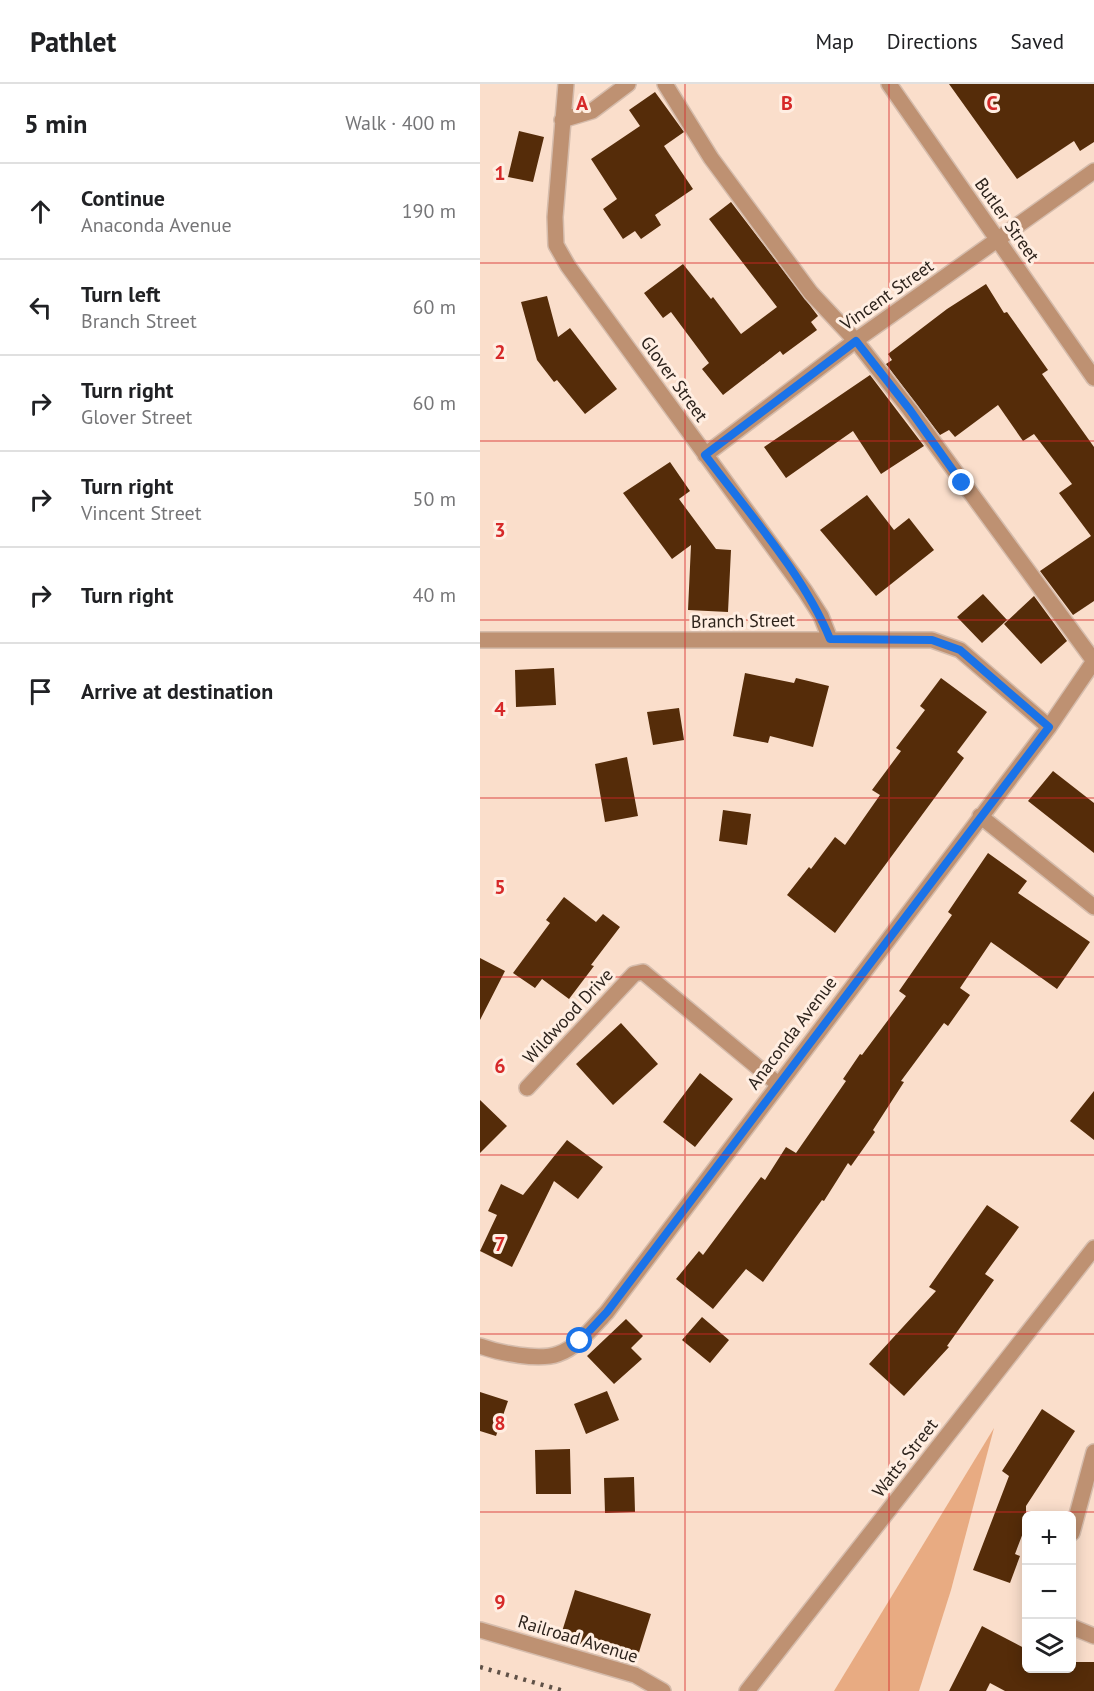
<!DOCTYPE html>
<html lang="en">
<head>
<meta charset="utf-8">
<style>
  :root { --surface:#fff; --page:#f2f2f2; --text:#202124; --muted:#757577; --line:#e0e0e0 }
  body { margin:0; font-family:"PT Sans",sans-serif; background:var(--page); color:var(--text) }
  .controls { position:absolute; right:18px; bottom:18px; display:grid; overflow:hidden; border-radius:9px; box-shadow:0 3px 15px #0003 }
  .controls button { width:54px; height:54px; display:grid; place-items:center; padding:0; border:0; border-bottom:2px solid var(--line); background:var(--surface); color:var(--text); font:30px sans-serif }
  .stop { position:absolute; width:18px; height:18px; margin:-14px; border:4px solid #1a73e8; border-radius:50%; background:#fff }
  .stop.end { background:#1a73e8; border-color:#fff; box-shadow:0 2px 6px #0008 }
  .list { margin:0; padding:0; list-style:none }
  h2 { display:flex; justify-content:space-between; align-items:center; height:78px; margin:0; padding:0 24px; font-size:26px }
  h2 small { font-size:20px; font-weight:400; color:var(--muted) }
  .list li { display:grid; grid-template-columns:39px 1fr auto; gap:18px; align-items:center; box-sizing:border-box; height:96px; padding:0 24px; border-top:2px solid var(--line) }
  .list b { display:block; font-size:22px; white-space:nowrap }
  .list p { margin:0; font-size:20px; white-space:nowrap; color:var(--muted) }
  .list em { font-size:20px; font-style:normal; color:var(--muted) }
  .icon { flex:none; width:33px; height:33px; fill:none; stroke:currentColor; stroke-width:2; stroke-linecap:round; stroke-linejoin:round }
  .map { position:relative; flex:none; width:614px; height:1607px; overflow:hidden }
  header { display:flex; align-items:center; gap:36px; box-sizing:border-box; height:84px; padding:0 30px; background:var(--surface); border-bottom:2px solid var(--line) }
  header strong { font-size:28px }
  nav { display:flex; gap:33px; margin-inline-start:auto; font-size:21px }
  main { display:flex }
  aside { flex:1; background:var(--surface) }
  .map>svg:first-child { display:block }
  .green { fill:#e8ab82 }
  .building { fill:#552c09 }
  .lines { fill:none; stroke-linecap:round; stroke-linejoin:round }
  .minor-casing { stroke:#d5bcac; stroke-width:18 }
  .minor { stroke:#be9172; stroke-width:15 }
  .rail { stroke:#5f5147; stroke-width:4.5; stroke-dasharray:3 6; stroke-linecap:butt }
  .route { stroke:#1a73e8; stroke-width:8 }
  .grid { fill:none; stroke:#d62828; stroke-width:1.5; stroke-opacity:0.55 }
  .labels { text-anchor:middle; stroke-width:6; stroke-linejoin:round; paint-order:stroke }
  .street-label { font-size:18px; fill:#2d231c; stroke:#ffeee2 }
  .grid-label { font-size:20px; text-anchor:middle; font-weight:bold; fill:#d62828; stroke:#ffeee2; stroke-width:6; stroke-linejoin:round; paint-order:stroke }
</style>
</head>
<body>
<header>
<strong>Pathlet</strong>
<nav><a>Map</a><a>Directions</a><a>Saved</a></nav>
</header>
<main>
<aside>
<h2>5 min<small>Walk · 400 m</small></h2>
<ul class="list">
<li><svg class="icon" aria-label="ahead" viewBox="0 0 24 24"><path d="M12 20V5M6 11l6-6 6 6"/></svg><div><b>Continue</b><p>Anaconda Avenue</p></div><em>190 m</em></li>
<li><svg class="icon" aria-label="left" viewBox="0 0 24 24"><path d="M17 20v-9H6M10 6l-5 5 5 5"/></svg><div><b>Turn left</b><p>Branch Street</p></div><em>60 m</em></li>
<li><svg class="icon" aria-label="right" viewBox="0 0 24 24"><path d="M7 20v-9h11M14 6l5 5-5 5"/></svg><div><b>Turn right</b><p>Glover Street</p></div><em>60 m</em></li>
<li><svg class="icon" aria-label="right" viewBox="0 0 24 24"><path d="M7 20v-9h11M14 6l5 5-5 5"/></svg><div><b>Turn right</b><p>Vincent Street</p></div><em>50 m</em></li>
<li><svg class="icon" aria-label="right" viewBox="0 0 24 24"><path d="M7 20v-9h11M14 6l5 5-5 5"/></svg><div><b>Turn right</b></div><em>40 m</em></li>
<li><svg class="icon" aria-label="arrive" viewBox="0 0 24 24"><path d="M6 21V4h12l-3 4 3 4H6"/></svg><div><b>Arrive at destination</b></div></li>
</ul>
</aside>
<div class="map">
<svg width="614" height="1607" viewBox="0 0 614 1607">
  <rect width="100%" height="100%" fill="#fadecb"/>
  <path class="green" d="M514,1344L471,1506L439,1607H354Z"/>
  <path class="building" d="M469,0H614V58L600,67L594,57L537,95Z
    M175,8L204,48L184,62L213,105L175,131L181,141L161,155L155,147L143,155L123,125L137,115L111,75L160,42L149,26Z
    M39,47L64,53L53,98L28,93Z
    M251,118L338,232L331,238L337,246L303,271L300,267L243,311L222,285L229,279L191,228L183,234L164,209L203,180L231,215L233,213L261,250L297,223L229,135Z
    M506,200L524,229L527,228L568,286L562,290L614,363V517L593,531L560,487L611,452L579,409L592,400L554,350L543,357L518,321L475,353L469,346L460,351L406,280L412,276L408,270L467,225Z
    M67,212L78,253L90,244L137,305L105,330L77,296L74,298L57,276L41,218Z
    M390,291L444,362L401,390L373,347L306,394L284,363Z
    M190,378L210,407L199,415L236,465L251,466L248,528L208,526L211,461L192,475L143,409Z
    M387,411L414,446L429,434L454,466L396,512L340,446Z
    M503,510L527,536L502,559L477,533Z
    M554,512L587,557L561,580L524,540Z
    M74,584L76,621L36,623L35,586Z
    M265,589L314,599L316,594L349,602L333,663L290,652L288,659L253,652Z
    M461,594L507,628L477,668L484,674L355,849L307,811L329,783L331,785L355,753L365,761L400,711L392,706L421,667L416,664L445,626L440,622Z
    M199,624L204,656L173,661L167,628Z
    M147,673L158,732L125,738L115,680Z
    M573,687L614,719V769L548,717Z
    M243,726L271,730L267,761L239,757Z
    M508,769L547,797L538,809L610,858L577,905L511,858L480,904L490,911L468,942L464,939L421,997L424,998L393,1046L395,1048L371,1082L368,1079L344,1117L342,1116L283,1198L266,1185L233,1225L196,1195L219,1167L223,1171L281,1093L285,1096L306,1063L316,1069L366,997L363,995L380,970L382,971L426,912L419,907L472,831L468,828Z
    M84,813L116,838L123,830L140,843L111,881L114,882L89,915L62,895L55,904L33,889L70,839L66,836Z
    M0,874L25,887L0,936Z
    M141,939L178,980L133,1021L96,980Z
    M220,989L253,1015L215,1063L183,1038Z
    M614,1007V1056L590,1037Z
    M0,1016L27,1042L0,1069Z
    M87,1056L123,1083L98,1115L74,1097L32,1183L0,1167L17,1131L8,1127L21,1100L43,1111Z
    M507,1121L539,1143L505,1190L514,1196L467,1262L469,1263L424,1312L389,1280L456,1207L449,1203Z
    M222,1233L249,1256L230,1279L202,1256Z
    M146,1235L163,1252L151,1264L162,1275L134,1300L107,1272Z
    M127,1307L139,1336L106,1350L94,1320Z
    M0,1308L28,1317L16,1352L0,1347Z
    M562,1325L595,1347L546,1422V1441L535,1470L540,1472L530,1499L493,1486L529,1392L522,1387Z
    M90,1365L91,1410H56L55,1366Z
    M154,1393L155,1428L125,1429L124,1394Z
    M95,1506L171,1530L156,1578L80,1554Z
    M502,1542L546,1565V1584H591V1578H614V1607H525L510,1599L506,1607H469Z"/>
  <g class="lines">
    <g class="minor-casing">
      <path id="minor" d="M86,0L75,133L76,161L88,182L325,507L341,532L350,555
        M185,0L231,74L331,209L376,257L430,326L614,577
        M409,0L614,294
        M82,36L112,27L148,0
        M225,371L379,254L614,87
        M0,556H452L480,566L569,643
        M500,732L614,823
        M47,1004L154,890L163,888L298,1000
        M0,1262C19,1269 59,1277 78,1270C98,1263 112,1244 127,1228L569,643L614,577
        M592,1449L614,1368
        M592,1543L614,1552
        M0,1546L155,1591L183,1607
        M267,1607L614,1164"/>
    </g>
    <use href="#minor" class="minor"/>
    <path class="rail" d="M0,1583L84,1607"/>
  </g>
  <g class="lines">
    <path class="route" d="M100,1257L127,1228L569,643L480,566L452,556L350,555C324,491 267,427 225,371L376,257L430,326L482,399"/>
  </g>
  <path class="grid" d="M205,0V1607M409,0V1607M0,179H614M0,357H614M0,536H614M0,714H614M0,893H614M0,1071H614M0,1250H614M0,1428H614"/>
  <g class="labels">
    <g class="street-label">
      <text transform="translate(527 136) rotate(55)" y="6">Butler Street</text>
      <text transform="translate(407 211) rotate(-35)" y="6">Vincent Street</text>
      <text transform="translate(194 295) rotate(54)" y="6">Glover Street</text>
      <text transform="translate(263 537) rotate(-1)" y="6">Branch Street</text>
      <text transform="translate(88 932) rotate(-47)" y="6">Wildwood Drive</text>
      <text transform="translate(312 949) rotate(-53)" y="6">Anaconda Avenue</text>
      <text transform="translate(425 1374) rotate(-52)" y="6">Watts Street</text>
      <text transform="translate(98 1555) rotate(17)" y="6">Railroad Avenue</text>
    </g>
  </g>
  <g class="grid-label">
    <text x="102" y="26">A</text>
    <text x="307" y="26">B</text>
    <text x="512" y="26">C</text>
    <text x="20" y="96">1</text>
    <text x="20" y="275">2</text>
    <text x="20" y="453">3</text>
    <text x="20" y="632">4</text>
    <text x="20" y="810">5</text>
    <text x="20" y="989">6</text>
    <text x="20" y="1167">7</text>
    <text x="20" y="1346">8</text>
    <text x="20" y="1525">9</text>
  </g>
</svg>
<div class="controls">
<button>+</button>
<button>−</button>
<button><svg class="icon" aria-label="layers" viewBox="0 0 24 24"><path d="M12 4l9 5-9 5-9-5zM3 14l9 5 9-5"/></svg></button>
</div>
<div class="stop" style="left:100px;top:1257px"></div>
<div class="stop end" style="left:482px;top:399px"></div>
</div>
</main>
</body>
</html>
